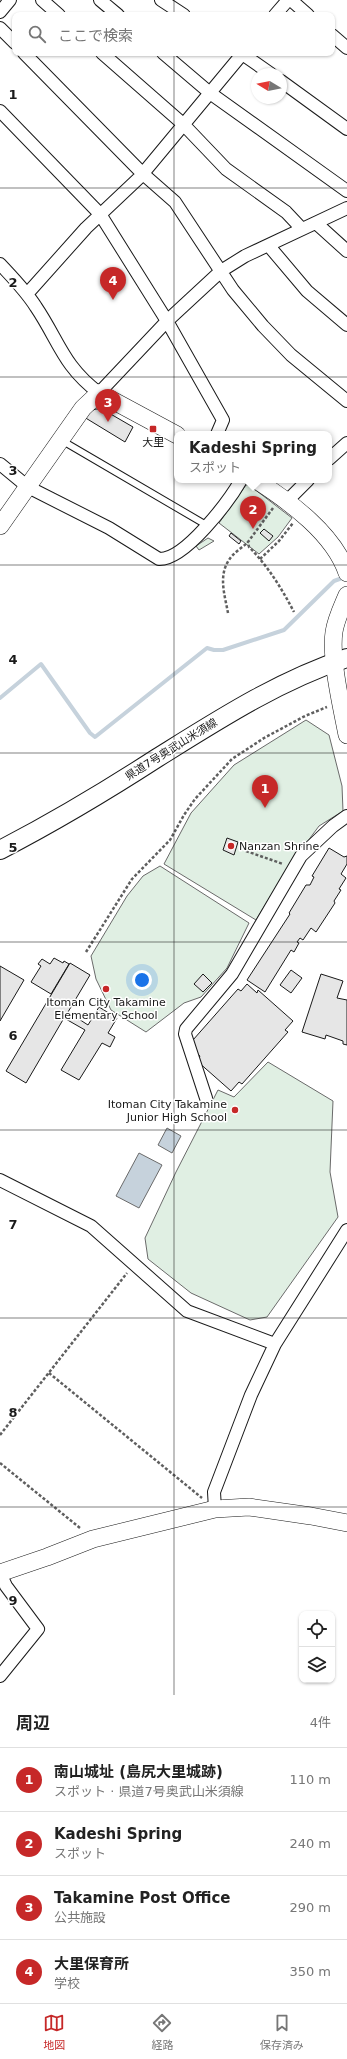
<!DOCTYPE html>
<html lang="ja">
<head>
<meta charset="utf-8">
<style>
  :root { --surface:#fff; --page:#f6f6f6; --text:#222; --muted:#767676; --line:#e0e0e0; --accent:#c62828 }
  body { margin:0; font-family:"DejaVu Sans","Noto Sans JP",sans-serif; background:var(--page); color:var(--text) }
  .controls { position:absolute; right:12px; bottom:12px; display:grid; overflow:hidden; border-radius:8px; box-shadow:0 1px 3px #0004 }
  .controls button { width:36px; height:36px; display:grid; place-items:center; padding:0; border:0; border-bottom:1px solid var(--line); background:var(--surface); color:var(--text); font:20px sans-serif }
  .compass { position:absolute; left:251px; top:68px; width:36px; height:36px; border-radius:50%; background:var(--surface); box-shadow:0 1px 3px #0004; rotate:280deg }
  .you { position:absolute; left:142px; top:980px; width:14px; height:14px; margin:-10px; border:3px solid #fff; border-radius:50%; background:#1a73e8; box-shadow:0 0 0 6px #1a73e833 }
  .badge { display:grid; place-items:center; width:26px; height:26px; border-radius:50%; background:var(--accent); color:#fff; font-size:13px; font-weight:700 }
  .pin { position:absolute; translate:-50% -33px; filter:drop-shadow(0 1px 2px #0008) }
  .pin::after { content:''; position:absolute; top:21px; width:14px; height:12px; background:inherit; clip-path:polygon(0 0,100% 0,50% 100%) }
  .popup { position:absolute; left:174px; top:431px; width:158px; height:52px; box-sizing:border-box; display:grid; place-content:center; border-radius:8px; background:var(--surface); filter:drop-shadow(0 1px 3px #0005); font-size:13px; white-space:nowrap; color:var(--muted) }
  .popup b { font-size:15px; color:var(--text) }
  .popup::after { content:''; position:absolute; left:50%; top:100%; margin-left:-8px; border:8px solid transparent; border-top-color:var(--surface) }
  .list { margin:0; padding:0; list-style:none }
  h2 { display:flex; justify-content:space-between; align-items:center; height:52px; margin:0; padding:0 16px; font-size:17px }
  h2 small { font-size:13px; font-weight:400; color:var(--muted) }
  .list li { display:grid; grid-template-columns:26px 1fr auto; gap:12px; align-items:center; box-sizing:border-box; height:64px; padding:0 16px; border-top:1px solid var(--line) }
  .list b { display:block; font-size:15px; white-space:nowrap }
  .list p { margin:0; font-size:13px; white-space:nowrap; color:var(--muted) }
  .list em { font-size:13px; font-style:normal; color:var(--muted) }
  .icon { flex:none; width:22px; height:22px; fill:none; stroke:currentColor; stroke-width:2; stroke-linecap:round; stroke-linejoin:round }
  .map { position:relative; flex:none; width:347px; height:1695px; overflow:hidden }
  .search { position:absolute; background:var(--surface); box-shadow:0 1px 3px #0004; left:12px; right:12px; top:12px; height:44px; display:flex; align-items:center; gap:10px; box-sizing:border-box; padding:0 14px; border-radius:8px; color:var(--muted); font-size:15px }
  .sheet { height:308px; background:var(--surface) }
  nav { display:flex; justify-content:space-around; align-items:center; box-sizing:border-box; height:56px; border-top:1px solid var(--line); background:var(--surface); font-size:11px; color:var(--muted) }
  nav a { display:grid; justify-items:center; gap:2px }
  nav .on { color:var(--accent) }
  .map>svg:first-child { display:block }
  .green { fill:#e0efe3; stroke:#6a6a6a }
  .water { fill:#c6d2dc; stroke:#6a6a6a }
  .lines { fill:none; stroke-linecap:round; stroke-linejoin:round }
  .stream { stroke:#c6d2dc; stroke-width:4 }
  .building { fill:#e6e6e6; stroke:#1a1a1a }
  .lane-casing { stroke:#1a1a1a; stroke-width:8 }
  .street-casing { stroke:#1a1a1a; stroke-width:14 }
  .secondary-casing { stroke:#1a1a1a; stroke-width:18 }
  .primary-casing { stroke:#1a1a1a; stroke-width:20 }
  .path { stroke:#5f5f5f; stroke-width:2.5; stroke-dasharray:3 2; stroke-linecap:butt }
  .lane { stroke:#fff; stroke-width:6 }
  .street { stroke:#fff; stroke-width:12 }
  .secondary { stroke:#fff; stroke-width:17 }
  .primary { stroke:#fff; stroke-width:18 }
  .grid { fill:none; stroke:#1a1a1a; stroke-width:1; stroke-opacity:0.55 }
  .poi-dot { fill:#c62828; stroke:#fff; stroke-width:1.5 }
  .labels { text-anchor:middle; stroke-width:3; stroke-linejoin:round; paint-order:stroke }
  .poi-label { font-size:11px; fill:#1a1a1a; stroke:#fff }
  .street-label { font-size:11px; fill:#1a1a1a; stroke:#fff }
  .grid-label { font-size:13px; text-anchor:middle; font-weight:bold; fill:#1a1a1a; stroke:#fff; stroke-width:3; stroke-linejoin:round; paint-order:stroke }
</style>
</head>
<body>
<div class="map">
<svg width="347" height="1695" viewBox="0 0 347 1695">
  <rect width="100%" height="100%" fill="#fff"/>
  <path class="green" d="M246,485H249L292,518L278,537L259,554L219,523Z
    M208,538L214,541L199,550L196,546Z
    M306,720L329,735L342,786L343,811L319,826L287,869L256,920L164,864L191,813L234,765Z
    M160,866L249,923L227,968L201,997L184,1003L146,1032L111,1010L96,979L91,956L127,896L143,876Z
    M268,1062L333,1101L330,1172L338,1217L267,1317L250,1320L191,1293L148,1259L145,1238L176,1172L218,1090L234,1097Z"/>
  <path class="water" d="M167,1128L181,1136L172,1153L158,1145Z
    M139,1153L162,1165L139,1208L116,1196Z"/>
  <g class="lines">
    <path class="stream" d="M0,698L41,664L90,733L95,737L207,648L214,650H223L284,630L334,581L345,577"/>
  </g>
  <path class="building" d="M96,409H102L133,427L125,442L84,417L90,411Z
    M264,529L273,536L269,541L260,533Z
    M231,533L241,541L239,544L229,536Z
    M227,838L238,842L234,855L223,850Z
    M329,848L344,857L347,856V864L341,874L346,878L339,889L341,890L334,901L335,903L316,932L311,928L303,940L300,938L297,942L299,943L294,952L291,950L265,992L247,980L290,914L289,913L306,885H310L314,877L312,876Z
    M54,958L63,963L64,961L69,964L51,994L31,982L41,966L38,964L42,959L50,964Z
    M70,963L90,975L68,1012L88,1025L99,1007L117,1018L108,1033L115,1037L110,1047L102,1043L79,1080L61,1070L85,1030L64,1018L26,1083L6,1071Z
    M0,966L24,980L0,1021Z
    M291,970L302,978L291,993L280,985Z
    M203,974L212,983L203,992L194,984Z
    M321,974L343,981L337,998L347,1000V1045L343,1044V1041L326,1035L325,1039L302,1032Z
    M247,984L257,993L258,990L293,1021L285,1030L288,1032L242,1084L239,1082L231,1091L197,1061L200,1056L195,1053L193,1040L238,989L241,991Z"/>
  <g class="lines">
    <g class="lane-casing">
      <path id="lane" d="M61,440L208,526"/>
    </g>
    <g class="street-casing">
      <path id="street" d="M42,0L59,15
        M100,0L118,15
        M161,0L184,15
        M291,0L308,15
        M0,12L10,0
        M275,15L288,0
        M0,28L15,43
        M332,35L347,48
        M24,53L142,173L175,202L233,290L263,326L291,355L347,401
        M102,53L183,124L226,169L286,212L302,229
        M163,53L210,93L347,191
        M241,53L271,74
        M281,81L347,129
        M0,111L100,214L167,321L223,420L217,434
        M316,223L347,251
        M269,246L307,291L347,325
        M0,264C13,278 26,291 36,307C59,341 63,366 99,393L167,321L221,271L245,256L347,208
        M27,294L86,228L140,177L243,53
        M329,459L347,443
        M0,464L28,487L109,528L159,559C185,560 229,501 241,480
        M287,501L308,480
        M206,1098L185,1034L186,1029L232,974L301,856L333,826L347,816
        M0,1180L91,1226L187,1311L275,1344
        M215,1509L214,1492L251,1395L275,1344L347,1230
        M0,1676L38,1629L6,1586L0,1573"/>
    </g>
    <g class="secondary-casing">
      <path id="secondary" d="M256,480C290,502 334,534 347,573
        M0,526L83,408L99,393L177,435
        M347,595C342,607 336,619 334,632C330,658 342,709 347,735
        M0,1573L47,1557L93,1539L215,1509L249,1507L311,1516L347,1523"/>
    </g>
    <g class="primary-casing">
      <path id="primary" d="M0,850C54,822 106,791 157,758C218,720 278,681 347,658"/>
    </g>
    <path class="path" d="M273,508L248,542L249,547C268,566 282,589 294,612
      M260,559L279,541L293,523
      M228,613C225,596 218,576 229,560C233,553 242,548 248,542
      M246,851L283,864
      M86,952L132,879L170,840L184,815L195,799L232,759L264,738L305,716L327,707
      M49,1373L202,1498
      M0,1435L127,1273
      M0,1463L80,1528"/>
    <use href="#lane" class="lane"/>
    <use href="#street" class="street"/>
    <use href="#secondary" class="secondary"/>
    <use href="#primary" class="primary"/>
  </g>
  <path class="grid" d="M174,0V15M174,53V1695M0,188H347M0,377H347M0,565H347M0,753H347M0,942H347M0,1130H347M0,1318H347M0,1507H347"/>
  <g class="poi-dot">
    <rect x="149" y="425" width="8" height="8" rx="2"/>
    <circle cx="231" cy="846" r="4"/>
    <circle cx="106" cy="989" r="4"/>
    <circle cx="235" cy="1110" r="4"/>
  </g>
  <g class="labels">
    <g class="poi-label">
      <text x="153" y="446">大里</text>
      <text x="239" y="850" text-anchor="start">Nanzan Shrine</text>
      <text x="106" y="1006">Itoman City Takamine<tspan x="106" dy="13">Elementary School</tspan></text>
      <text x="227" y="1108" text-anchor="end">Itoman City Takamine<tspan x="227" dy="13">Junior High School</tspan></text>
    </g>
    <g class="street-label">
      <text transform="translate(171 749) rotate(-32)" y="4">県道7号奥武山米須線</text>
    </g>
  </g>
  <g class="grid-label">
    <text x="13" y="99">1</text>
    <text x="13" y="287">2</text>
    <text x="13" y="475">3</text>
    <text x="13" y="664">4</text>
    <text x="13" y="852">5</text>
    <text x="13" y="1040">6</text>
    <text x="13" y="1229">7</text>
    <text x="13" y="1417">8</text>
    <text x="13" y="1605">9</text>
  </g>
</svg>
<div class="controls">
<button><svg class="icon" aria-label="locate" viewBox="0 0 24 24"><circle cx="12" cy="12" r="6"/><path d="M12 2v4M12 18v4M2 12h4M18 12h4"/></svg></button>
<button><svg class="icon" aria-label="layers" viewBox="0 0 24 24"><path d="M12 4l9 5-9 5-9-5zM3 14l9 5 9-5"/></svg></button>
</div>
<svg class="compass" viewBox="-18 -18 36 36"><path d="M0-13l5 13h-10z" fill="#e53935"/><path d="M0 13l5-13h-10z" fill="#767676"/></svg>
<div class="you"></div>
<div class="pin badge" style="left:265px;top:808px">1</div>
<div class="pin badge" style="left:253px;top:529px">2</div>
<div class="popup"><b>Kadeshi Spring</b>スポット</div>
<div class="pin badge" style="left:108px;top:422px">3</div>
<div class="pin badge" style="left:113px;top:300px">4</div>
<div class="search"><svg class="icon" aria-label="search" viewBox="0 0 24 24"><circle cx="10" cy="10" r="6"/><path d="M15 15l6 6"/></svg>ここで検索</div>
</div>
<section class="sheet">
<h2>周辺<small>4件</small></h2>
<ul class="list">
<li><span class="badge">1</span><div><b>南山城址 (島尻大里城跡)</b><p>スポット · 県道7号奥武山米須線</p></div><em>110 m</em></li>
<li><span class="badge">2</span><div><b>Kadeshi Spring</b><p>スポット</p></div><em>240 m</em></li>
<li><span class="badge">3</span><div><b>Takamine Post Office</b><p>公共施設</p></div><em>290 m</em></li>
<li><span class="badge">4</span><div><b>大里保育所</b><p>学校</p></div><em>350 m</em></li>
</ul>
</section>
<nav>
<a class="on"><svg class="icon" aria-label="map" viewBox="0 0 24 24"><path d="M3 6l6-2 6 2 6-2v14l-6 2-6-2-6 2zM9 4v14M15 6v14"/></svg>地図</a>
<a><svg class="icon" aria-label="directions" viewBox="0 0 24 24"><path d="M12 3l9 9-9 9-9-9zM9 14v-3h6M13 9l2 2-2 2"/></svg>経路</a>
<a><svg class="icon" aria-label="saved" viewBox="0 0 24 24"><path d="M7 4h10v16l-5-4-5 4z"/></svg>保存済み</a>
</nav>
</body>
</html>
